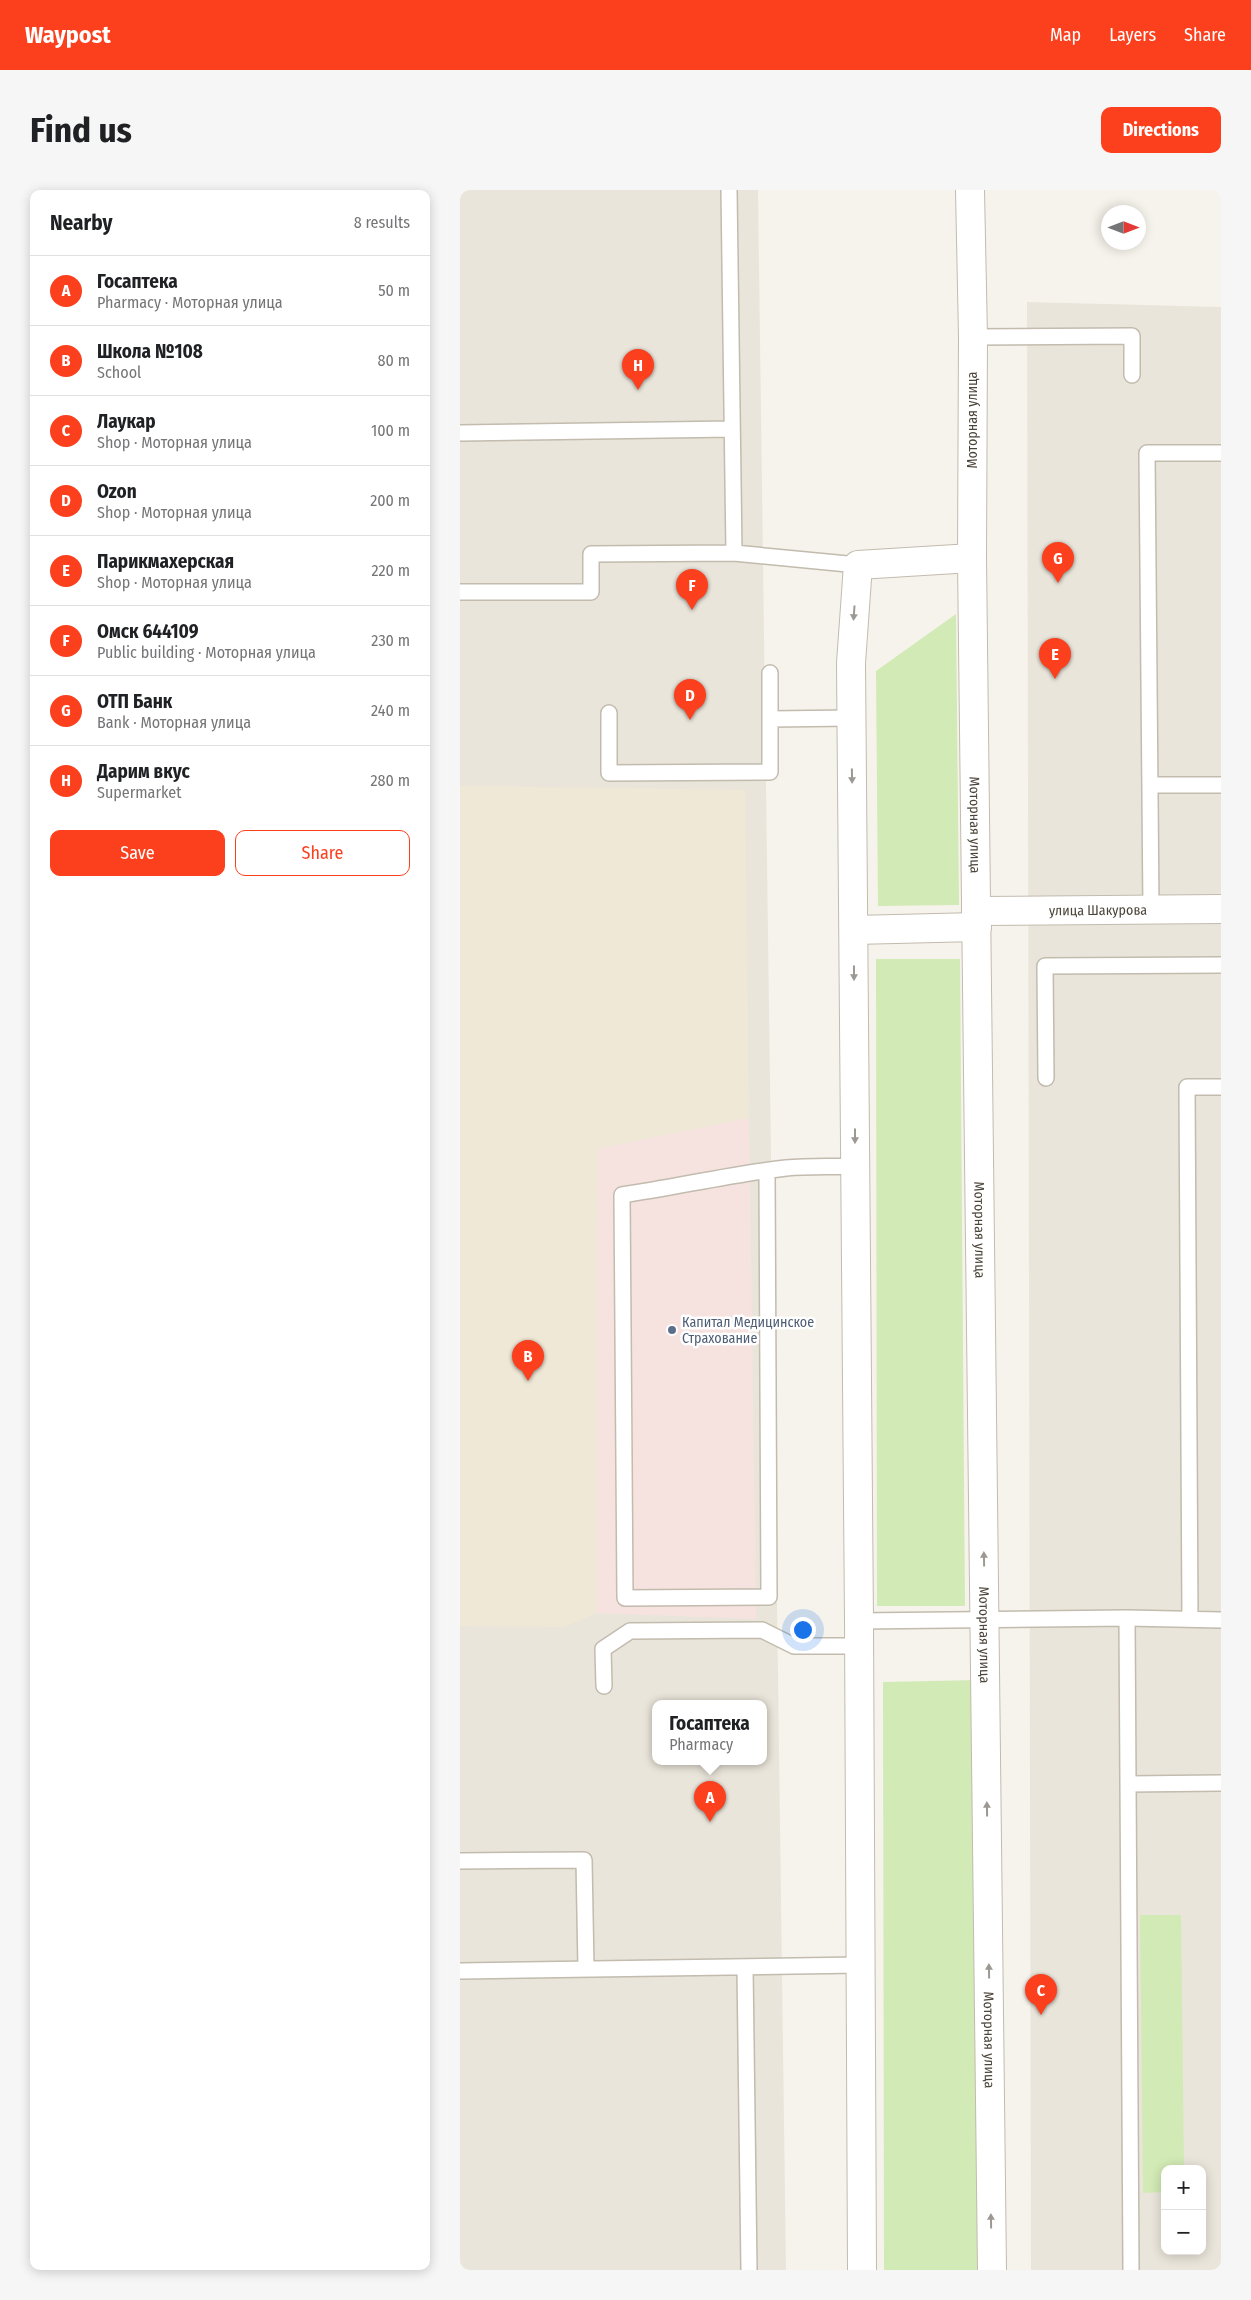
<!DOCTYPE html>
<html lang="en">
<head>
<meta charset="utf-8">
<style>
  :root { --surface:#fff; --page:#f6f6f6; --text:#202124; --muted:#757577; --line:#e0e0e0; --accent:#fc3f1d }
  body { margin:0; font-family:"Fira Sans Condensed",sans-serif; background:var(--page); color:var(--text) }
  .controls { position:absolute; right:15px; bottom:15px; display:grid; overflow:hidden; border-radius:10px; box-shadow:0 2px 12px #0003 }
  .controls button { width:45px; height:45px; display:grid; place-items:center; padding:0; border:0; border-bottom:1px solid var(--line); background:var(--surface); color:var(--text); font:25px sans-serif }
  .compass { position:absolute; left:641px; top:15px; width:45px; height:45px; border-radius:50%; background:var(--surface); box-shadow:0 2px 12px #0003; rotate:90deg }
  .you { position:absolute; left:342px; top:1439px; width:18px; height:18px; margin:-12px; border:4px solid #fff; border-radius:50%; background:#1a73e8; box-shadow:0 0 0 8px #1a73e833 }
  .badge { display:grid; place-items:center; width:32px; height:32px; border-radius:50%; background:var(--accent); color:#fff; font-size:16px; font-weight:700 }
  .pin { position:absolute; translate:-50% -41px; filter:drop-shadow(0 1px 2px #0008) }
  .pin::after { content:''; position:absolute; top:26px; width:18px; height:15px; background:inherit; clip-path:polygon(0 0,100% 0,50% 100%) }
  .popup { position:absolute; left:192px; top:1510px; width:115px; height:65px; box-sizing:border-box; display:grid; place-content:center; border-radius:10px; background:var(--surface); filter:drop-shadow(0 1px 4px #0005); font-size:16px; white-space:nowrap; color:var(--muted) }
  .popup b { font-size:19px; color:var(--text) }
  .popup::after { content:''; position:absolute; left:50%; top:100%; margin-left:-10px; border:10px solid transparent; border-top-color:var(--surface) }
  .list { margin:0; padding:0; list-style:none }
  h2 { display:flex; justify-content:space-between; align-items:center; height:65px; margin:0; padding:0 20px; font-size:21px }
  h2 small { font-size:16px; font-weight:400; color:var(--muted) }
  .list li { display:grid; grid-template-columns:32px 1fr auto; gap:15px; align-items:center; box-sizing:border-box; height:70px; padding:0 20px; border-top:1px solid var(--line) }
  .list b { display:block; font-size:19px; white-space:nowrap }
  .list p { margin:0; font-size:16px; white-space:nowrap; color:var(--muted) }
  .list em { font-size:16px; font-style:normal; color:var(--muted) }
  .actions { display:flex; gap:10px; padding:15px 20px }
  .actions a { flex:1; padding:11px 0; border:1px solid var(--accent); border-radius:10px; text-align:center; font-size:18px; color:var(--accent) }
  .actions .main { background:var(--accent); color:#fff }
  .map { position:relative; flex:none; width:761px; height:2080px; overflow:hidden; border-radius:10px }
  header { display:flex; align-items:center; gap:30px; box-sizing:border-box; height:70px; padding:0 25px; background:var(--accent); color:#fff }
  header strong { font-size:24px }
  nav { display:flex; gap:28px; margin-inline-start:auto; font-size:18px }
  .intro { display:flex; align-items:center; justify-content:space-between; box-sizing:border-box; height:120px; padding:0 30px }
  h1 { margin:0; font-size:35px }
  .button { padding:12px 22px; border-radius:10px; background:var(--accent); color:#fff; font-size:18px; font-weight:700 }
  main { display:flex; gap:30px; padding:0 30px }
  aside { flex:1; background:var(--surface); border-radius:10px; box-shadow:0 2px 12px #0003 }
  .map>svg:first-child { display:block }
  .residential { fill:#eae5da; fill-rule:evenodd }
  .education { fill:#efe8d6 }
  .medical { fill:#f6e3e0 }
  .green { fill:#d2eab5 }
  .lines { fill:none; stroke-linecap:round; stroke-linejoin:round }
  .service-casing { stroke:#c2bbae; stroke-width:18 }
  .minor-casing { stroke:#c2bbae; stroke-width:30 }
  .service { stroke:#fff; stroke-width:15 }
  .minor { stroke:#fff; stroke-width:28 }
  .oneway { fill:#9c9892 }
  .service-dot { fill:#5c6f8a; stroke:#fff; stroke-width:2 }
  .labels { text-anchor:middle; stroke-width:5; stroke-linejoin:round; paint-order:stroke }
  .street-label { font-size:14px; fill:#4b4439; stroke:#fff }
  .service-label { font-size:14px; fill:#4e5e75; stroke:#fff; text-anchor:start }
</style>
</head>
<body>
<header>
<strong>Waypost</strong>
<nav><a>Map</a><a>Layers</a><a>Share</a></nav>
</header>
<div class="intro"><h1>Find us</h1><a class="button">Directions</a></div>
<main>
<aside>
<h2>Nearby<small>8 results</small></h2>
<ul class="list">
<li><span class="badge">A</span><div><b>Госаптека</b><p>Pharmacy · Моторная улица</p></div><em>50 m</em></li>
<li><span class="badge">B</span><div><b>Школа №108</b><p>School</p></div><em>80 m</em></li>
<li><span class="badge">C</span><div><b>Лаукар</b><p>Shop · Моторная улица</p></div><em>100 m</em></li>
<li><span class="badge">D</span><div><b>Ozon</b><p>Shop · Моторная улица</p></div><em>200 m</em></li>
<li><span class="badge">E</span><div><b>Парикмахерская</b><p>Shop · Моторная улица</p></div><em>220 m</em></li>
<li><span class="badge">F</span><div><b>Омск 644109</b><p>Public building · Моторная улица</p></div><em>230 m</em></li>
<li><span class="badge">G</span><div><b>ОТП Банк</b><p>Bank · Моторная улица</p></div><em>240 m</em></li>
<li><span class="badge">H</span><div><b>Дарим вкус</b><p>Supermarket</p></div><em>280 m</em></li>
</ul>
<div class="actions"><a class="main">Save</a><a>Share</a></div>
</aside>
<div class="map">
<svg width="761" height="2080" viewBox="0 0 761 2080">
  <rect width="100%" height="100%" fill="#f6f3ec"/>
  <path class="residential" d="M0,0H298L326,2080H0ZM196,1513H304V1571H196Z
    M567,112L761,117V2080H571ZM705,1979H742V2061H705Z"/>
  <path class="education" d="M0,596L285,600L289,928L137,959L136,1423L104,1437L0,1436Z"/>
  <path class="medical" d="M289,928L296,1429L136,1423L137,959Z"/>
  <path class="green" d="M496,424L499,715L418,716L416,481Z
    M416,769H500L505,1416H417Z
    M519,1490L522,2080H424L423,1492Z
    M680,1725H721L724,1979H705V2002L683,2003Z"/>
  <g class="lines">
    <g class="service-casing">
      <path id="service" d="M269,0L274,363
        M513,147L672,146V185
        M0,243L272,239
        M0,402H131V364L274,363L398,375
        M149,523V583L310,582V483
        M310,529L392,528
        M690,595H761
        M691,719L687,263H761
        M586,888L585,776L761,775
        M307,982L309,1407L165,1408L162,1005C217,997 271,984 326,978C349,976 372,977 395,976
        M667,1428L671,2080
        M730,1429L727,897H761
        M399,1431L667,1428L761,1430
        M144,1496L143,1459L170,1441L302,1440L334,1456H399
        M668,1594L761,1593
        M0,1671L124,1670L126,1779
        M285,1777L289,2080
        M0,1781L400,1775"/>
    </g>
    <g class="minor-casing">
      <g id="minor">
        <path id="s1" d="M510,0L513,147L512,368L532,2080"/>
        <path id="s2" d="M516,721L761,719"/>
        <path d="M394,740L517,737"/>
        <path d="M402,2080L399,1431L391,473L398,375L512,368"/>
      </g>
    </g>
    <use href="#service" class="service"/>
    <use href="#minor" class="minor"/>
  </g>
  <defs><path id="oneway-solid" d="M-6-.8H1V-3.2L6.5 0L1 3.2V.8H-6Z" transform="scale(1.25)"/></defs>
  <g class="oneway">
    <use href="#oneway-solid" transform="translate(394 423) rotate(94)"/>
    <use href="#oneway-solid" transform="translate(392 586) rotate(89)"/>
    <use href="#oneway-solid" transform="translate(394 783) rotate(90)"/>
    <use href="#oneway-solid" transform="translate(395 946) rotate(90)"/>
    <use href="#oneway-solid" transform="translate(524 1369) rotate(-91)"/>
    <use href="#oneway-solid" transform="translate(527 1619) rotate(-91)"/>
    <use href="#oneway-solid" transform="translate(529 1781) rotate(-91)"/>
    <use href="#oneway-solid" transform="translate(531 2031) rotate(-91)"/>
  </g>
  <circle class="service-dot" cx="212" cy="1140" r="5"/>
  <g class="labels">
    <g class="street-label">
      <text transform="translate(512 230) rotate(-90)" y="5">Моторная улица</text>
      <text dy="5" stroke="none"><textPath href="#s1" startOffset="635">Моторная улица</textPath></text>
      <text dy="5" stroke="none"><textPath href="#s2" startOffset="122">улица Шакурова</textPath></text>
      <text dy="5" stroke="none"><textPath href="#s1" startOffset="1040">Моторная улица</textPath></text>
      <text dy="5" stroke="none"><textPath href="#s1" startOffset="1445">Моторная улица</textPath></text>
      <text dy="5" stroke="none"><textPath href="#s1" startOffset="1850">Моторная улица</textPath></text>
    </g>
    <g class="service-label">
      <text x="222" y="1137">Капитал Медицинское<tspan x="222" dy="16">Страхование</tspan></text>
    </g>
  </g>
</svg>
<div class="controls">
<button>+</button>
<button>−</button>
</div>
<svg class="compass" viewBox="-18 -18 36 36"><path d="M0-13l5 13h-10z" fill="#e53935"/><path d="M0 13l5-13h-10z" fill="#757577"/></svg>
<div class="you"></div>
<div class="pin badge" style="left:250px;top:1632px">A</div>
<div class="popup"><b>Госаптека</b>Pharmacy</div>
<div class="pin badge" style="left:68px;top:1191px">B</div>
<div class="pin badge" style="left:581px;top:1825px">C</div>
<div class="pin badge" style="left:230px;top:530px">D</div>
<div class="pin badge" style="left:595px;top:489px">E</div>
<div class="pin badge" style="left:232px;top:420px">F</div>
<div class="pin badge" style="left:598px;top:393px">G</div>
<div class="pin badge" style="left:178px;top:200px">H</div>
</div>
</main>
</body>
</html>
